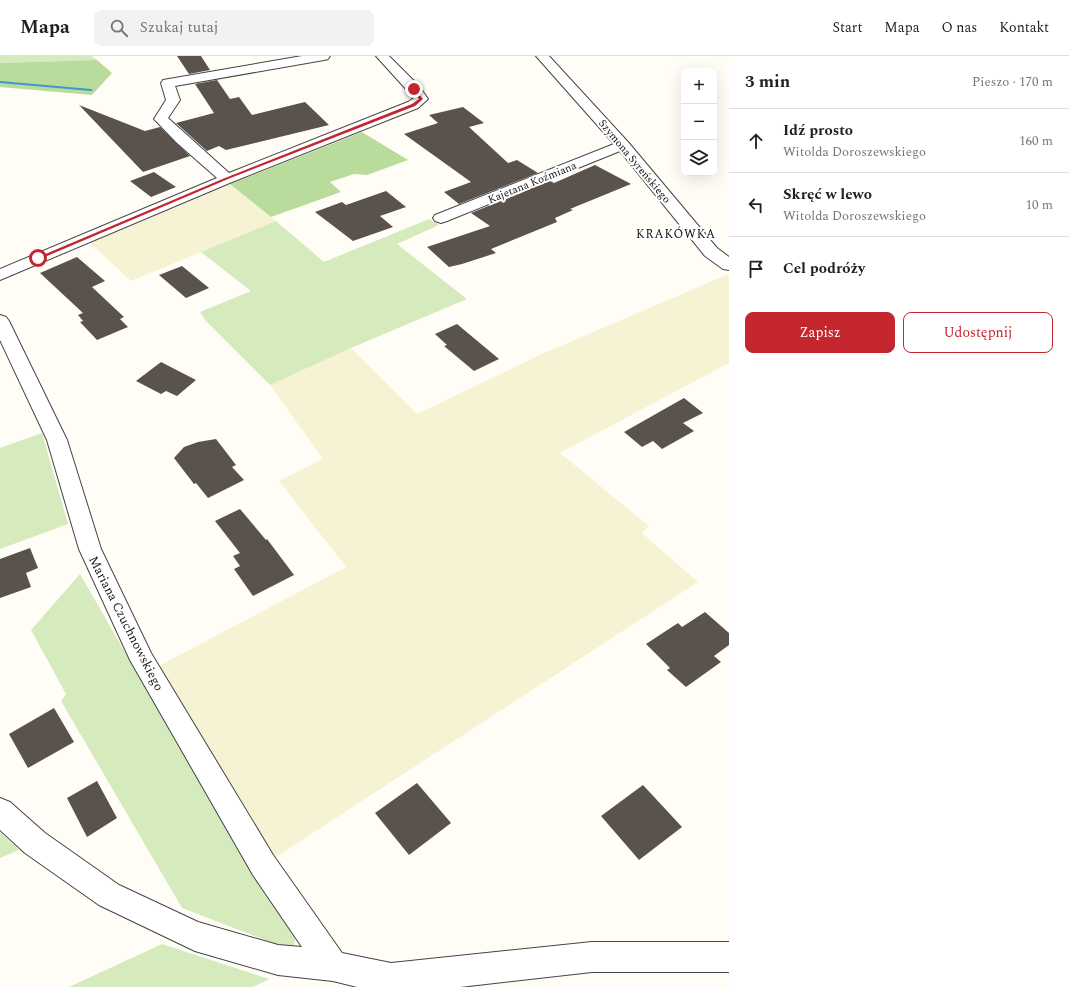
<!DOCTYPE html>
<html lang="pl">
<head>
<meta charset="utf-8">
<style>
  :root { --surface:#fff; --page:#f2f2f2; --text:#202124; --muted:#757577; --line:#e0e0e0; --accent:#c4262e }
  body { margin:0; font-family:Spectral,serif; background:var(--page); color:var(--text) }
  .controls { position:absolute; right:12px; top:12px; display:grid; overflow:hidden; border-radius:8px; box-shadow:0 4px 16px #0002 }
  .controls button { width:36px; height:36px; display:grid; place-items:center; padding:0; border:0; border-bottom:1px solid var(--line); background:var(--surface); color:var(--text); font:20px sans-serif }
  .stop { position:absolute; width:12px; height:12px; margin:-9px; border:3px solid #c4262e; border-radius:50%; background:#fff }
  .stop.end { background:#c4262e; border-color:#fff; box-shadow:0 1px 4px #0008 }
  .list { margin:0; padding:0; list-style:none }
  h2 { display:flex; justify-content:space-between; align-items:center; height:52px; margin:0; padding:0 16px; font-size:17px }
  h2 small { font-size:13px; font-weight:400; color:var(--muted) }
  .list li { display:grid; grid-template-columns:26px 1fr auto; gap:12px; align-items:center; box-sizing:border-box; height:64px; padding:0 16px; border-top:1px solid var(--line) }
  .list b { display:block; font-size:15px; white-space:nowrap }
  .list p { margin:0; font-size:13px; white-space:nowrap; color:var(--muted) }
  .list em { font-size:13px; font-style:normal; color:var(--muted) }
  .actions { display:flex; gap:8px; padding:12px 16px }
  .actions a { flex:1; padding:9px 0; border:1px solid var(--accent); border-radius:8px; text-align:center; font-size:14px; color:var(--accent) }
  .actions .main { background:var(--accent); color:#fff }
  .icon { flex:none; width:22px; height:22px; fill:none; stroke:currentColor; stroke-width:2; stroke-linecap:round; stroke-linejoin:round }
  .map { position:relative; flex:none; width:729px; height:931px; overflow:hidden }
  header { display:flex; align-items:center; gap:24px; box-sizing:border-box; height:56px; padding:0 20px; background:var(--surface); border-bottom:1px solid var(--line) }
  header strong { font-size:19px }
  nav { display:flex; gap:22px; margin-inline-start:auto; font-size:14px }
  .search { width:280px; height:36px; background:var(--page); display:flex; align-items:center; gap:10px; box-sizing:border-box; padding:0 14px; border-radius:8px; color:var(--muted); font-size:15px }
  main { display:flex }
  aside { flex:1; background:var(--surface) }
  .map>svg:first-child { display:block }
  .farmland { fill:#f6f3d4 }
  .green { fill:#d5ebbd }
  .forest { fill:#b9dc9c }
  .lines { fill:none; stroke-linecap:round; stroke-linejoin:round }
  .stream { fill:#3f96cf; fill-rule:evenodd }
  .building { fill:#5a524d }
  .street-casing { stroke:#444; stroke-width:2 }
  .street { fill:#fff; fill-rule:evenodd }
  .route { fill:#c4262e }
  .labels { text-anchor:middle; stroke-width:4; stroke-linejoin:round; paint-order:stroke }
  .far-street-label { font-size:11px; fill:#111; stroke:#fff }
  .far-neighbourhood-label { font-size:12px; letter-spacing:1px; fill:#111; stroke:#fff }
  .street-label { font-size:13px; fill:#111; stroke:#fff }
</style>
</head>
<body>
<header>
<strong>Mapa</strong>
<div class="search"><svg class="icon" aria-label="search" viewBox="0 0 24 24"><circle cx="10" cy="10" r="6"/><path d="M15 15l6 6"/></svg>Szukaj tutaj</div>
<nav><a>Start</a><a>Mapa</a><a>O nas</a><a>Kontakt</a></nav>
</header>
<main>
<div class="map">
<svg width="729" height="931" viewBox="0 0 729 931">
  <rect width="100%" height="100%" fill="#fffdf5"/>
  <path class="farmland" d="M230,128L276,165L131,225L90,187Z
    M729,218V307L560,397L649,470L642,477L698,526L273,803L157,611L346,511L279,425L323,403L270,329L351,292L417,358L544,297Z"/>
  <path class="green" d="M0,0H92L97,4L0,7Z
    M429,163L439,169L397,188L467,243L351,292L270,329L206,265L200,256L251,235L201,196L276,165L324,206Z
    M42,377L68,468L0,493V392Z
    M80,518L153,645L295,882L294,895L182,852L61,645L66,638L31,574Z
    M0,776L19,794L0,802Z
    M162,888L269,923L253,931H69Z"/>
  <path class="forest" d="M97,4L112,17L92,39L0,31V7Z
    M362,76L408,104L367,119L354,118L330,126L341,136L271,161L230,128Z"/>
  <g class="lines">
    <path class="stream" d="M0,25L91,33L93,34L91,35L0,27Z"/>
  </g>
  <path class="building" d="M177,0H201L210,14L189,18Z
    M217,24L230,43L239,41L252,59L305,46L329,69L226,94L219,90L207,95L176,67L214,57L195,28Z
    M79,49L145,75L160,71L190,100L143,116Z
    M463,51L484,67L469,71L508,107L517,104L538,117L459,148L444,136L471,126L404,78L438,67L429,59Z
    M595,109L631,128L570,153L573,154L555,162L557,166L491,193L496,197L462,208L449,211L427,191L490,170L471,157L550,125L554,127Z
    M154,116L176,131L151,141L130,125Z
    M386,135L406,151L380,160L393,171L353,185L315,156L342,146L346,149Z
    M77,201L105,225L92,231L124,261L120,263L128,271L97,284L80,266L83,265L78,259L83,257L40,217Z
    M182,210L209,232L186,242L159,219Z
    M457,268L499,303L474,315L444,290L447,289L435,278Z
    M161,306L196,324L177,340L166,335L161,338L136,325Z
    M684,342L703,357L683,367L694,375L662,393L653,385L642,391L624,376Z
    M216,383L236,409L232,411L244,424L208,442L196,427L194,428L174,402L184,391L198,386Z
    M240,453L266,484L267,483L294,519L253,540L234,513L240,510L233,500L240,497L215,465Z
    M30,492L38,512L26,517L31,531L0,542V503Z
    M705,556L729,577V589L714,600L721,606L686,631L667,614L670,612L646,588L678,567L682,571Z
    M54,652L74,686L28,712L9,678Z
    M97,725L117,762L87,781L67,742Z
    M417,727L451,767L409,799L375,757Z
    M643,729L682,771L639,804L601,760Z"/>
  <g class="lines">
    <g class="street-casing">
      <path id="street" d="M302,0H330L328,3L324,4L175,30L180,44L168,62L229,117L408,46L414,42L376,0H389L419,30L428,43L418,52L232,126L0,224V213L217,122L176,86L154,63L166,44L161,27L163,24Z
        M536,0H549L628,86L717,192L729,201V214L723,213L705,200L620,95L447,165L441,167L435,165L433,162L435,159L614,88Z
        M0,259L6,261L9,265L67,384L101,493L151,597L273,799L342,897L391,907L592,886H729V916H592L460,931H357L333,925L278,919L195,895L99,849L25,797L0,774V742L10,746L45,777L119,829L198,866L278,889L302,891L253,819L130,604L79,493L47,384L0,284Z"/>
    </g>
    <use href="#street" class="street"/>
  </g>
  <path class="route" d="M414,32L423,43L415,50L228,123L40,203L36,202L225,122L412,48L419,43L412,33Z"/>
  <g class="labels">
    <g class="far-street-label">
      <text transform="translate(635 105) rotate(50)" y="4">Szymona Syreńskiego</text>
      <text transform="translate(532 126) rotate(-22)" y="4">Kajetana Koźmiana</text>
    </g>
    <g class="far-neighbourhood-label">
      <text x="676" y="182">KRAKÓWKA</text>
    </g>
    <g class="street-label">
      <text transform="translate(127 567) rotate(63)" y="5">Mariana Czuchnowskiego</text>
    </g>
  </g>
</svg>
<div class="controls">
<button>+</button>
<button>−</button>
<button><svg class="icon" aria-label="layers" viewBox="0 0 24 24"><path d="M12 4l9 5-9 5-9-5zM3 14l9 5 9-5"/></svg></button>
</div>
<div class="stop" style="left:38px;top:202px"></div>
<div class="stop end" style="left:414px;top:33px"></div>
</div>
<aside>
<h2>3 min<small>Pieszo · 170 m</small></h2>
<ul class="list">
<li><svg class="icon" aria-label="ahead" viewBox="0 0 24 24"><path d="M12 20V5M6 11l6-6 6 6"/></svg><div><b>Idź prosto</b><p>Witolda Doroszewskiego</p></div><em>160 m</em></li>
<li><svg class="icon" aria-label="left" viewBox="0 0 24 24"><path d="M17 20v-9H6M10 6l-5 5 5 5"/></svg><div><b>Skręć w lewo</b><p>Witolda Doroszewskiego</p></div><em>10 m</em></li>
<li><svg class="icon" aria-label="arrive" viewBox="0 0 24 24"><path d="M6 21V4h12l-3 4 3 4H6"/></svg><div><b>Cel podróży</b></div></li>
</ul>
<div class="actions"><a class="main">Zapisz</a><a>Udostępnij</a></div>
</aside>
</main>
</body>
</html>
